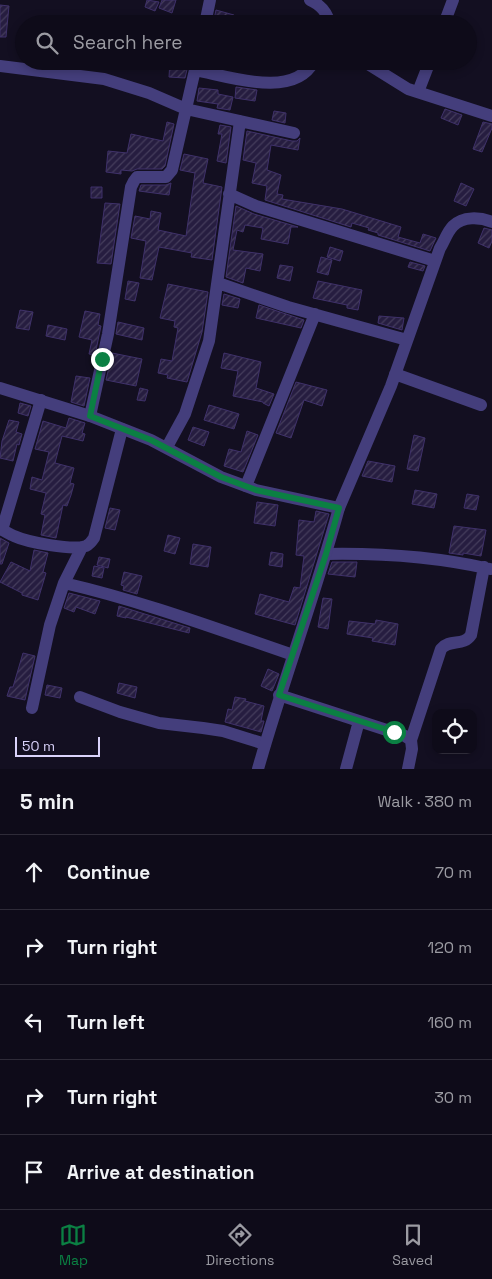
<!DOCTYPE html>
<html lang="en">
<head>
<meta charset="utf-8">
<style>
  :root { --surface:#0e0b19; --page:#171422; --text:#f1f3f6; --muted:#9b9ba2; --line:#2e2b38; --accent:#0b8043 }
  body { margin:0; font-family:"Space Grotesk",sans-serif; background:var(--page); color:var(--text) }
  .controls { position:absolute; right:15px; bottom:15px; display:grid; overflow:hidden; border-radius:10px; box-shadow:0 2px 8px #0003 }
  .controls button { width:45px; height:45px; display:grid; place-items:center; padding:0; border:0; border-bottom:1px solid var(--line); background:var(--surface); color:var(--text); font:25px sans-serif }
  .scale { position:absolute; left:15px; bottom:12px; width:85px; box-sizing:border-box; padding-left:5px; border:2px solid #dad3fb; border-top:0; font-size:14px; line-height:18px; white-space:nowrap; color:#dad3fb; -webkit-text-stroke:4px #130f21; paint-order:stroke }
  .stop { position:absolute; width:15px; height:15px; margin:-11px; border:4px solid #0b8043; border-radius:50%; background:#fff }
  .stop.end { background:#0b8043; border-color:#fff; box-shadow:0 1px 5px #0008 }
  .list { margin:0; padding:0; list-style:none }
  h2 { display:flex; justify-content:space-between; align-items:center; height:65px; margin:0; padding:0 20px; font-size:21px }
  h2 small { font-size:16px; font-weight:400; color:var(--muted) }
  .list li { display:grid; grid-template-columns:32px 1fr auto; gap:15px; align-items:center; box-sizing:border-box; height:75px; padding:0 20px; border-top:1px solid var(--line) }
  .list b { display:block; font-size:19px; white-space:nowrap }
  .list em { font-size:16px; font-style:normal; color:var(--muted) }
  .icon { flex:none; width:28px; height:28px; fill:none; stroke:currentColor; stroke-width:2; stroke-linecap:round; stroke-linejoin:round }
  .map { position:relative; flex:none; width:492px; height:769px; overflow:hidden }
  .search { position:absolute; background:var(--surface); box-shadow:0 2px 8px #0003; left:15px; right:15px; top:15px; height:55px; display:flex; align-items:center; gap:12px; box-sizing:border-box; padding:0 18px; border-radius:28px; color:var(--muted); font-size:19px }
  .sheet { height:440px; background:var(--surface) }
  nav { display:flex; justify-content:space-around; align-items:center; box-sizing:border-box; height:70px; border-top:1px solid var(--line); background:var(--surface); font-size:14px; color:var(--muted) }
  nav a { display:grid; justify-items:center; gap:2px }
  nav .on { color:var(--accent) }
  .map>svg:first-child { display:block }
  .building { fill:url(#building-hatch); stroke:#3f316a }
  .lines { fill:none; stroke-linecap:round; stroke-linejoin:round }
  .minor { stroke:#443e7c; stroke-width:12 }
  .tertiary { stroke:#443e7c; stroke-width:12 }
  .route { stroke:#0b8043; stroke-width:6 }
</style>
</head>
<body>
<div class="map">
<svg width="492" height="769" viewBox="0 0 492 769">
  <defs>
    <pattern id="building-hatch" width="6" height="6" patternUnits="userSpaceOnUse" patternTransform="scale(1.25)"><rect width="6" height="6" fill="#261d40"/><path d="M-1 1l2-2M0 6l6-6M5 7l2-2" fill="none" stroke="#453d5c"/></pattern>
  </defs>
  <rect width="100%" height="100%" fill="#130f21"/>
  <path class="building" d="M147,0L159,2L155,11L145,7Z
    M162,0H176L172,13L159,8Z
    M0,5L9,6L6,37H0Z
    M216,10L234,15L232,24H213Z
    M170,61H189L185,78L169,77Z
    M236,87L257,90L255,101L235,98Z
    M199,88L218,90V94L233,97L230,110L217,108L218,104L197,101Z
    M445,109L462,115L458,125L441,118Z
    M274,111L286,113L285,123L272,120Z
    M167,122L174,124L165,166L162,169H137L132,171L121,170V174L106,172L108,151L127,153L131,134L163,141Z
    M483,122L492,124V128L482,152L473,149Z
    M220,125L231,127L226,163L217,161L222,134H218Z
    M247,131L292,141H297L300,138L298,150L271,145L267,170L281,175L277,194L283,195L282,199L342,209L401,227L398,237L420,243L423,234L436,238L430,251L378,235V233L368,230L369,228L352,223L351,227L265,200L267,186L252,183L256,163L243,160Z
    M184,154L208,159L203,183L222,187L212,260L191,257L192,253L159,247L152,280L140,278L146,241L131,238L135,216L150,219L151,211L161,213L158,230L186,236L195,173L180,170Z
    M171,183L169,195L139,191L141,185H166Z
    M461,183L474,189L466,206L454,201Z
    M91,187H102V198H91Z
    M105,203L120,204L111,264L97,263Z
    M236,206L254,214L298,227H291L288,244L261,239L263,228L245,225L243,232L237,230L233,250L263,254L260,271L246,268L243,283L226,277Z
    M484,228L492,230V241L489,248L478,243Z
    M330,247L343,251L340,261L327,257Z
    M321,257L332,260L328,275L317,272Z
    M410,262L425,266L423,271L408,267Z
    M280,265L293,267L290,281L277,278Z
    M128,281L139,283L135,301L125,299Z
    M318,281L362,290L358,310L347,308V305L313,298Z
    M168,284L208,292L202,332L187,382L167,378L168,375L158,373L161,359L172,361L178,328L174,327L175,321L160,318Z
    M224,294L240,299L238,308L222,305Z
    M259,305L304,320L301,328L256,318Z
    M20,310L33,312L29,330L16,328Z
    M85,311L100,314L98,325L101,326L95,355L89,354L92,340L79,337Z
    M379,316L404,318L402,330L378,323Z
    M118,322L144,328L142,340L116,334Z
    M48,325L67,329L65,340L46,336Z
    M112,353L142,359L136,386L106,380Z
    M224,353L261,362L256,388L274,394L269,406L263,403V402L233,396L238,371L221,368Z
    M76,376L90,378L84,406L71,402Z
    M296,382L327,390L322,406L304,400L291,438L276,433Z
    M140,388L148,390L145,401L137,400Z
    M20,403L31,406L28,416L18,413Z
    M209,405L239,414L234,429L204,420Z
    M69,418L85,423L82,433L85,434L83,441L62,436L55,463L74,468L70,483L74,484L71,495L67,506L63,505L56,538L41,535L45,515L41,514L46,493L30,489L32,477L42,480L49,452L35,449L43,421L66,428Z
    M9,420L19,422L16,432L22,434L19,445L17,444L13,461L0,458L2,441Z
    M193,427L209,432L204,446L188,440Z
    M247,431L258,435L243,472L224,466L229,449L241,452Z
    M414,435L425,438L418,471L407,469Z
    M368,461L395,466L392,482L362,476Z
    M415,490L437,494L434,508L412,504Z
    M467,494L479,496L476,510L464,508Z
    M257,502L278,505L275,526L254,523Z
    M110,508L120,510L115,530L105,528Z
    M316,511L329,514L295,625L255,614L260,594L289,602L294,587L300,588L304,556L296,555L299,520L314,522Z
    M454,526L486,530L481,556L463,553V555L449,553Z
    M168,535L180,538L175,554L164,551Z
    M0,538L9,543L2,564H0Z
    M193,544L211,547L208,567L190,564Z
    M34,550L48,553L43,572L46,573L38,600L22,595V593L0,582L11,562L30,571Z
    M271,552L283,554L282,567L269,565Z
    M99,557L110,559L108,568L97,565Z
    M332,562H357L355,577L328,574Z
    M94,566L104,568L102,578L92,576Z
    M124,572L142,576L137,594L123,590L124,586L121,585Z
    M69,593L100,601L95,614L76,607L74,612L64,608Z
    M323,598L332,599L328,629L318,627Z
    M119,606L190,628L189,633L126,617V618L117,616Z
    M376,620L398,624L395,645L372,641L373,638L347,634L349,621L375,624Z
    M23,653L35,656L25,700L7,696L10,687H13Z
    M268,669L279,674L272,691L261,686Z
    M119,683L137,687L135,698L117,693Z
    M47,685L62,688L60,698L45,695Z
    M235,697L246,699L245,701L264,706L261,721H264L261,732L225,722L228,709L232,710Z"/>
  <g class="lines">
    <path class="minor" d="M310,0C321,5 327,12 330,24
      M205,24L210,0
      M444,24L453,0
      M363,61L408,89L492,116
      M0,66L104,79L149,93L186,109L294,133
      M195,70C228,76 294,100 314,61
      M418,92L430,61
      M229,194L256,206L435,261
      M218,283L288,307L407,340
      M395,374L481,405
      M90,416L108,334L131,187L134,181L137,177H166L172,170L197,61
      M167,447L185,414L209,341L240,121
      M246,486L315,314
      M339,508L391,386L440,248C444,242 447,232 453,226C463,216 480,217 492,222
      M0,529C5,531 9,534 14,536C27,542 73,551 86,546C90,544 92,541 94,538L122,429
      M2,530L41,400
      M326,554C381,553 437,557 490,569
      M64,583C142,601 217,629 293,655
      M279,695L405,736L411,740L412,749L408,769
      M80,697L120,712L159,723L203,728L223,731L265,744
      M32,708L50,625L64,583L82,547
      M411,740L441,649C450,638 463,647 471,635L484,567
      M346,769L359,721"/>
    <path class="tertiary" d="M0,388L90,416L151,440L221,477L256,490L339,508C315,596 283,681 258,769"/>
  </g>
  <g class="lines">
    <path class="route" d="M102,359L90,416L151,440L221,477L256,490L339,508L326,554L279,695L394,732"/>
  </g>
</svg>
<div class="controls">
<button><svg class="icon" aria-label="locate" viewBox="0 0 24 24"><circle cx="12" cy="12" r="6"/><path d="M12 2v4M12 18v4M2 12h4M18 12h4"/></svg></button>
</div>
<div class="scale">50 m</div>
<div class="stop" style="left:394px;top:732px"></div>
<div class="stop end" style="left:102px;top:359px"></div>
<div class="search"><svg class="icon" aria-label="search" viewBox="0 0 24 24"><circle cx="10" cy="10" r="6"/><path d="M15 15l6 6"/></svg>Search here</div>
</div>
<section class="sheet">
<h2>5 min<small>Walk · 380 m</small></h2>
<ul class="list">
<li><svg class="icon" aria-label="ahead" viewBox="0 0 24 24"><path d="M12 20V5M6 11l6-6 6 6"/></svg><div><b>Continue</b></div><em>70 m</em></li>
<li><svg class="icon" aria-label="right" viewBox="0 0 24 24"><path d="M7 20v-9h11M14 6l5 5-5 5"/></svg><div><b>Turn right</b></div><em>120 m</em></li>
<li><svg class="icon" aria-label="left" viewBox="0 0 24 24"><path d="M17 20v-9H6M10 6l-5 5 5 5"/></svg><div><b>Turn left</b></div><em>160 m</em></li>
<li><svg class="icon" aria-label="right" viewBox="0 0 24 24"><path d="M7 20v-9h11M14 6l5 5-5 5"/></svg><div><b>Turn right</b></div><em>30 m</em></li>
<li><svg class="icon" aria-label="arrive" viewBox="0 0 24 24"><path d="M6 21V4h12l-3 4 3 4H6"/></svg><div><b>Arrive at destination</b></div></li>
</ul>
</section>
<nav>
<a class="on"><svg class="icon" aria-label="map" viewBox="0 0 24 24"><path d="M3 6l6-2 6 2 6-2v14l-6 2-6-2-6 2zM9 4v14M15 6v14"/></svg>Map</a>
<a><svg class="icon" aria-label="directions" viewBox="0 0 24 24"><path d="M12 3l9 9-9 9-9-9zM9 14v-3h6M13 9l2 2-2 2"/></svg>Directions</a>
<a><svg class="icon" aria-label="saved" viewBox="0 0 24 24"><path d="M7 4h10v16l-5-4-5 4z"/></svg>Saved</a>
</nav>
</body>
</html>
